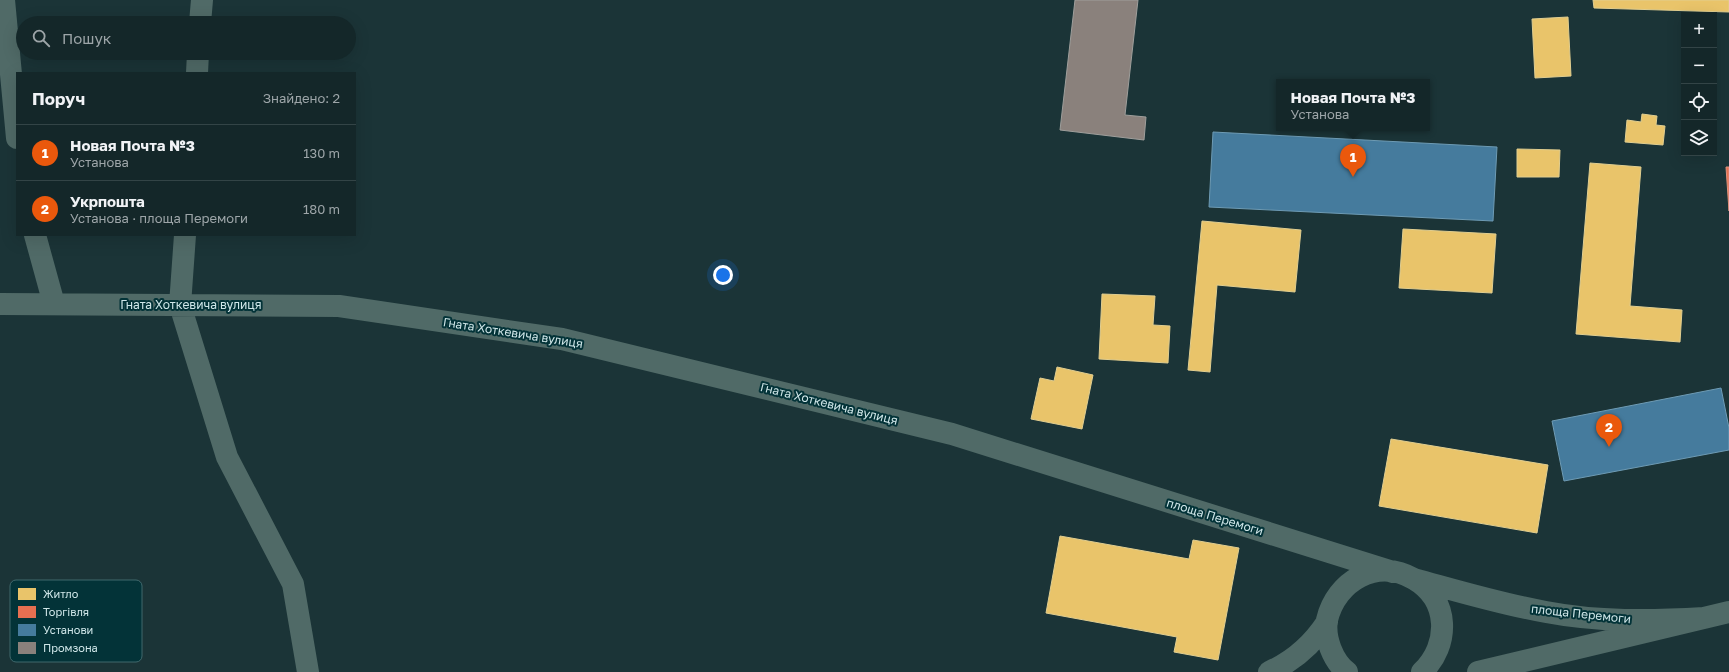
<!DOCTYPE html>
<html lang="uk">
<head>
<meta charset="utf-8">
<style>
  :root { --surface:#142729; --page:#1d2f31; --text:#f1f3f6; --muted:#9da5a8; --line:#334446; --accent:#ea580c }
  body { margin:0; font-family:"Golos Text",sans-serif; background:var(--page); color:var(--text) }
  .controls { position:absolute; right:12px; top:12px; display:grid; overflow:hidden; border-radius:0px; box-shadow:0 4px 16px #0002 }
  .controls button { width:36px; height:36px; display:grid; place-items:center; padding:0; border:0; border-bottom:1px solid var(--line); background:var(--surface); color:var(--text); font:20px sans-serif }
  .you { position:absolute; left:723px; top:275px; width:14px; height:14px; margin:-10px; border:3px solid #fff; border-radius:50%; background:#1a73e8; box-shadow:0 0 0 6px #1a73e833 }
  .badge { display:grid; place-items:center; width:26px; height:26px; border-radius:50%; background:var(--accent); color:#fff; font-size:13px; font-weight:700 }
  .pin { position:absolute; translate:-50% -33px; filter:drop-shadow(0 1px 2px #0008) }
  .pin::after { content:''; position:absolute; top:21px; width:14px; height:12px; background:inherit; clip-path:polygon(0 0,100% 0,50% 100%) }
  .popup { position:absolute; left:1276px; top:79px; width:154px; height:52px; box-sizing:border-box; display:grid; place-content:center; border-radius:0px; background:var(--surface); filter:drop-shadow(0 1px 3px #0005); font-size:13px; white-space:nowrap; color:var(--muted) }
  .popup b { font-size:15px; color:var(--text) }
  .popup::after { content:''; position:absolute; left:50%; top:100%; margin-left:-8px; border:8px solid transparent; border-top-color:var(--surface) }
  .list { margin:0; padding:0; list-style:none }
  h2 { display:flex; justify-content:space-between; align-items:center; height:52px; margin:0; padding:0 16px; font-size:17px }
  h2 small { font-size:13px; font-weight:400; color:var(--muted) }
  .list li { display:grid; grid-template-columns:26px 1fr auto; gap:12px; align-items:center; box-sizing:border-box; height:56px; padding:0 16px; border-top:1px solid var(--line) }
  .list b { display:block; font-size:15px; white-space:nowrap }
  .list p { margin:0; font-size:13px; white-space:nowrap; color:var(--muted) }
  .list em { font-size:13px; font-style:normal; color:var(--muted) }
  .icon { flex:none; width:22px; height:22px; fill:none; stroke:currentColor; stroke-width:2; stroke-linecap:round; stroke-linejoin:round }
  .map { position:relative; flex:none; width:1729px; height:672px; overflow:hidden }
  .search { position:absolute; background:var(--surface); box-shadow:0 4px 16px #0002; left:16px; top:16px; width:340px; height:44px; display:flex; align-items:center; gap:10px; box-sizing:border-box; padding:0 14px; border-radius:22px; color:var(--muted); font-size:15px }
  .panel { position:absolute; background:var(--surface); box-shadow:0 4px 16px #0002; left:16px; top:72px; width:340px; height:164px; border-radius:0px }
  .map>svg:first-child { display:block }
  .homes { fill:#e9c46a; stroke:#e1ce90 }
  .shops { fill:#e76f51; stroke:#e0937e }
  .public { fill:#457b9d; stroke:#6e9bb4 }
  .industry { fill:#8a817c; stroke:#9f9f9c }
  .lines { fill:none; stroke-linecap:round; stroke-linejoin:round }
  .minor { stroke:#506a67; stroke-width:22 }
  .labels { text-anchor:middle; stroke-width:4; stroke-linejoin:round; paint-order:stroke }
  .street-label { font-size:12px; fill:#cfe6e8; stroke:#033338 }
  .key { fill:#033338; stroke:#40696d; stroke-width:1 }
  .key-label { font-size:11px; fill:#cfe6e8 }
</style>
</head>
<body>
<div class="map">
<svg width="1729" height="672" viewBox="0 0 1729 672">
  <rect width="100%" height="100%" fill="#1b3437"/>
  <path class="homes" d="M1593,0H1729V12L1594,8Z
    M1568,17L1571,76L1535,78L1532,19Z
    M1642,114L1657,116L1656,125L1665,126L1663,145L1625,142L1627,120L1641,122Z
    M1517,149L1560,150L1559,177H1517Z
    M1590,163L1641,167L1630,306L1682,310L1680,342L1576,334Z
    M1202,221L1301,230L1295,292L1217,285L1210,372L1188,370Z
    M1403,229L1496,234L1492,293L1399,288Z
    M1102,294L1155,296L1153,325L1170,326L1168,363L1099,359Z
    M1057,367L1093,375L1082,429L1031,419L1040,378L1054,381Z
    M1391,439L1548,465L1537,533L1379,506Z
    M1060,536L1189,559L1193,540L1239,548L1218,660L1174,652L1177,637L1046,613Z"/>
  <path class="shops" d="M1726,167H1729V211Z"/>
  <path class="public" d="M1213,132L1497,147L1493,221L1209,207Z
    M1721,388L1729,428V450L1564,481L1552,421Z"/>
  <path class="industry" d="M1075,0H1138L1125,115L1146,117L1144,140L1060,130Z"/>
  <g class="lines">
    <path class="minor" d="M4,0L17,138
      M200,23L202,0
      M197,73L198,53
      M35,235L54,304
      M185,235L180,305L227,457L293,584L308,672
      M0,304L339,306L562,339L952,434L1393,572
      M1414,579C1458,591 1501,604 1546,612C1598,622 1651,621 1704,618
      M1269,672C1294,661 1312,645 1327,622
      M1347,672C1333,661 1324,638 1327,620C1336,581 1377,557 1414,579C1450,600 1450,645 1422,672
      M1478,672L1729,612"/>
  </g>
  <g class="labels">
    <g class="street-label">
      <text x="191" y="309">Гната Хоткевича вулиця</text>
      <text transform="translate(513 333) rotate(9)" y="4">Гната Хоткевича вулиця</text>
      <text transform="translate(829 404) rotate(14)" y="4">Гната Хоткевича вулиця</text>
      <text transform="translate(1215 517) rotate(17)" y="4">площа Перемоги</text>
      <text transform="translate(1581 614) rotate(6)" y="4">площа Перемоги</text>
    </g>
  </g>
  <rect x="10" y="580" width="132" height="82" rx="6" class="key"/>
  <rect x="18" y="588" width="18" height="12" fill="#e9c46a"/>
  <rect x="18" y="606" width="18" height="12" fill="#e76f51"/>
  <rect x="18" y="624" width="18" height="12" fill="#457b9d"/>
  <rect x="18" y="642" width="18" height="12" fill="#8a817c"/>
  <g class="key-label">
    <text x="43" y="598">Житло</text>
    <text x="43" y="616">Торгівля</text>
    <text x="43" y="634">Установи</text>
    <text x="43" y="652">Промзона</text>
  </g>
</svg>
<div class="controls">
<button>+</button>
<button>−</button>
<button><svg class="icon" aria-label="locate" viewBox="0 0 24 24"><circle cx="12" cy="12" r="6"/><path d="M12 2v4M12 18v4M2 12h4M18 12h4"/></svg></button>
<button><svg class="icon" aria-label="layers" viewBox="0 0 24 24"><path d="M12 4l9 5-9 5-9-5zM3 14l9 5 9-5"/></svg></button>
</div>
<div class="you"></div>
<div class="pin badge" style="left:1353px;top:177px">1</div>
<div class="popup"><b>Новая Почта №3</b>Установа</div>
<div class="pin badge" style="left:1609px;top:447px">2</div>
<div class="search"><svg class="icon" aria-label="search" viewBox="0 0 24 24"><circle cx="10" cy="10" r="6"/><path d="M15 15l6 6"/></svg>Пошук</div>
<section class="panel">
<h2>Поруч<small>Знайдено: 2</small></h2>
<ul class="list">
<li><span class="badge">1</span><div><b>Новая Почта №3</b><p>Установа</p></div><em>130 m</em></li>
<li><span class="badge">2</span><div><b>Укрпошта</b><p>Установа · площа Перемоги</p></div><em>180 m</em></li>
</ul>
</section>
</div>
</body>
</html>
